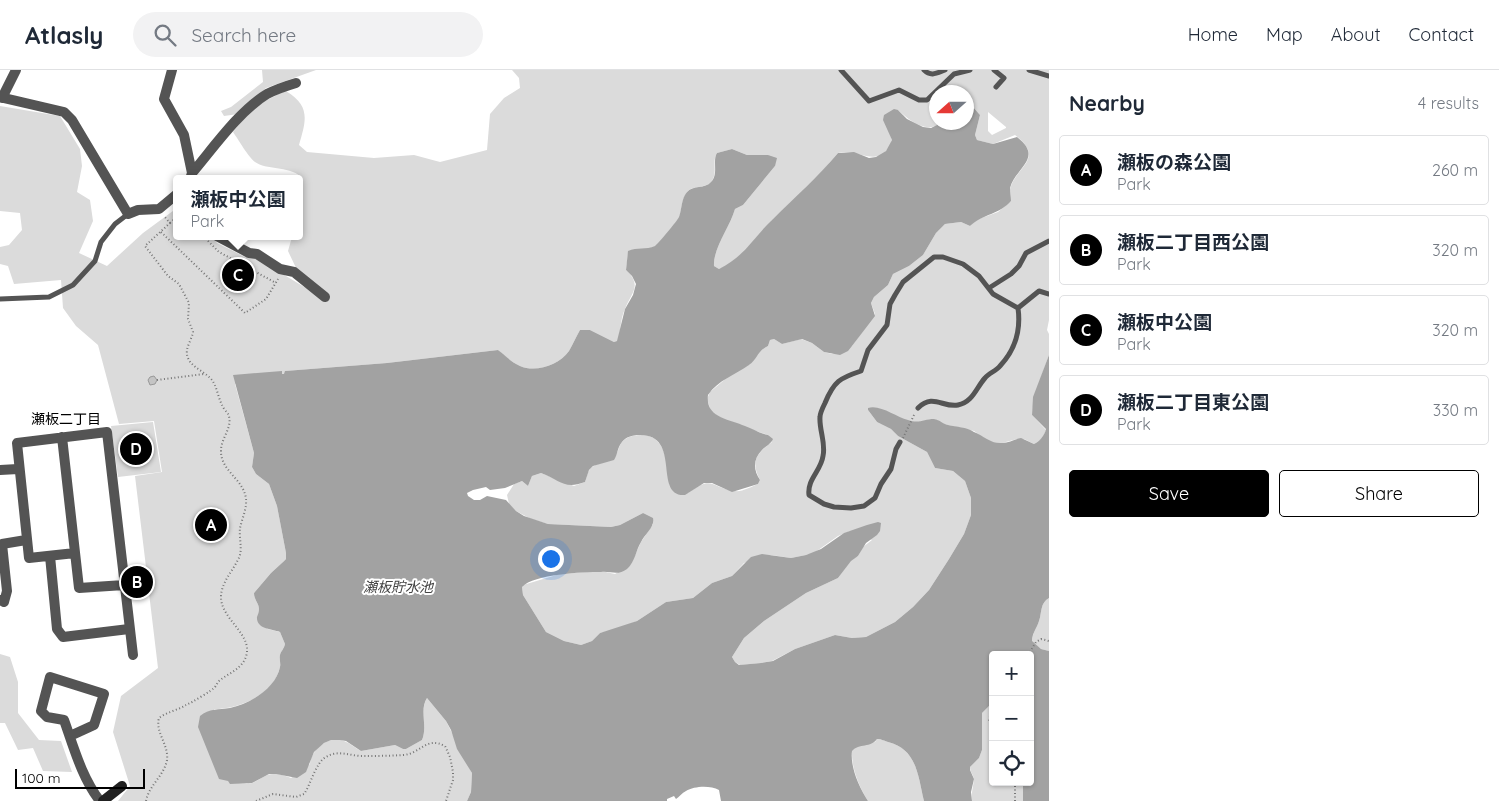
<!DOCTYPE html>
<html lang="en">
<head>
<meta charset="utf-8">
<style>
  :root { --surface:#fff; --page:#f2f2f3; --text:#1f2937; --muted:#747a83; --line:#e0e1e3; --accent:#000 }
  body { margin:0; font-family:Quicksand,"Noto Sans JP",sans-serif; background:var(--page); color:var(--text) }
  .controls { position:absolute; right:15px; bottom:15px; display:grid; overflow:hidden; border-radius:5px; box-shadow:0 1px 4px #0004 }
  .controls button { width:45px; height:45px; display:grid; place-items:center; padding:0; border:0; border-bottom:1px solid var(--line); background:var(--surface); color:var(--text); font:25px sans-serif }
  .compass { position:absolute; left:929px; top:15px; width:45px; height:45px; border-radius:50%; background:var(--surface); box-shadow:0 1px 4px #0004; rotate:249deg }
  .scale { position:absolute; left:15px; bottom:12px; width:130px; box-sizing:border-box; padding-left:5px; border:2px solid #000; border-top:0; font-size:14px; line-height:18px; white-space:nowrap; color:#000; -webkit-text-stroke:4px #fff; paint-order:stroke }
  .you { position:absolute; left:550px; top:488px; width:18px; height:18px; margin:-12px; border:4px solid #fff; border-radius:50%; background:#1a73e8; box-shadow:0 0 0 8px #1a73e833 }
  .badge { display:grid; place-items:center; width:32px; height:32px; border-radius:50%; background:var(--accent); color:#fff; font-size:16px; font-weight:700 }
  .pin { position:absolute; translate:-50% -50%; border:2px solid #fff; box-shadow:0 1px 5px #0006 }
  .popup { position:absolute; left:173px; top:105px; width:130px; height:65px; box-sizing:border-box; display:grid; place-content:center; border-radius:5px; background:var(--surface); filter:drop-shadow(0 1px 4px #0005); font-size:16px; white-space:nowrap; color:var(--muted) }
  .popup b { font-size:19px; color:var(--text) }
  .popup::after { content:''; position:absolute; left:50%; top:100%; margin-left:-10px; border:10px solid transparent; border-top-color:var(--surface) }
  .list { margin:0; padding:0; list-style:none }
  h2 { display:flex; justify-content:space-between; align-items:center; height:65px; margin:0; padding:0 20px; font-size:21px }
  h2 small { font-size:16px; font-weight:400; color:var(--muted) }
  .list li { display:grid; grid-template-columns:32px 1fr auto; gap:15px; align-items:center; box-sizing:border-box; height:70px; margin:0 10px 10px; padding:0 10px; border:1px solid var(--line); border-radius:5px }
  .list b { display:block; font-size:19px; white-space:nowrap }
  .list p { margin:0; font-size:16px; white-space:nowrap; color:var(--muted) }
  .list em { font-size:16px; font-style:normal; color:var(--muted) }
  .actions { display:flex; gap:10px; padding:15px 20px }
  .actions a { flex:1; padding:11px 0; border:1px solid var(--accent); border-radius:5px; text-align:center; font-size:18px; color:var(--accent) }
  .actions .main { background:var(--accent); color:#fff }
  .icon { flex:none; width:28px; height:28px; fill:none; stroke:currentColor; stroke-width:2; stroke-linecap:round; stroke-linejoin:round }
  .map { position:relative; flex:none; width:1049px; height:731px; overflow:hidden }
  header { display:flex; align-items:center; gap:30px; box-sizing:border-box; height:70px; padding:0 25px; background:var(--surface); border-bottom:1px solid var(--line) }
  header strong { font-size:24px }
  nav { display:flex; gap:28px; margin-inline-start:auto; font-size:18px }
  .search { width:350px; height:45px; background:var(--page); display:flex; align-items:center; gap:12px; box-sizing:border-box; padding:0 18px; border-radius:28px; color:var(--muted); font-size:19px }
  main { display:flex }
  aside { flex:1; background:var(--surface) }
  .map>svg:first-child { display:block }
  .green { fill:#dbdbdb; fill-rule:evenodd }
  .water { fill:#a2a2a2 }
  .building { fill:#c4c4c4; stroke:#989898 }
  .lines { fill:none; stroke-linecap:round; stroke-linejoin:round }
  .path { stroke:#767676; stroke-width:2; stroke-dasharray:1 2.5; stroke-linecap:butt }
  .lane { stroke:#545454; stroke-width:5 }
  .street { stroke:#545454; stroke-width:10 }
  .secondary { stroke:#212121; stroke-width:10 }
  .labels { text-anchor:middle; stroke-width:4; stroke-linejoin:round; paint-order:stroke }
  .neighbourhood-label { font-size:14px; fill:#000; stroke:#fff }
  .water-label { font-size:14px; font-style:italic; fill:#434343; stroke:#fff }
</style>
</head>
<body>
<header>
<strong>Atlasly</strong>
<div class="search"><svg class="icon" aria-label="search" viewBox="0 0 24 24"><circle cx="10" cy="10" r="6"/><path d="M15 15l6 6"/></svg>Search here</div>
<nav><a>Home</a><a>Map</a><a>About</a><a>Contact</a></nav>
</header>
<main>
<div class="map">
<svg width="1049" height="731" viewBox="0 0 1049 731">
  <rect width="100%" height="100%" fill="#fff"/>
  <path class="green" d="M262,0H316L266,18L238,44L224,46L221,41L231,37L263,12Z
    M512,0H1049V250L1047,260L1049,264V285L1034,327L1032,345L1046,360C1045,365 1039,372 1034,374L1024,369H1017L1002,373H996L988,371L974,361L947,355L934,349L915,353L897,347L877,338L868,340L877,352L891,359L898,366L927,382L935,398L953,401L965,411L971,428V445L964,464L949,489L929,520L913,537L895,552L866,567L852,568L835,565L795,579L772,591L761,593L740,595L735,592L732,587L744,568L764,551L806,523L838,508L851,490L858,486L863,477L872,470L850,461L838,466L814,483L806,485L791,488L771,485L744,493L732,506L712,513L693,528L666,532L637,551L618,559L600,563L592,571L581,575L564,571L546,562L523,525L522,517L523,515L560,504L601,501L615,504L631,494L641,472L653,454L643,443L620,455L611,457L548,454L531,449L516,441L509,434L507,425L514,414L522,411L528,416L532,406L541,403L574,416L585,412C587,407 587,402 591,398C598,392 608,393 615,386C619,382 618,375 624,370C629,366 635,365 642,365C669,366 666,398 670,417L688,423C713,404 711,418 735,421C742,422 751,417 758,414L760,410C750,391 757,383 772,372L768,365L727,351L716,345L711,341L707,329L710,322L729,306L750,294L758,282L768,276L770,270L774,269L782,274L801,269L812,273L824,282L832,284L852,276L875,244L871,233L874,227L888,215L893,204L909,196L923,185L936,163L945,154L961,152L970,156L976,150L998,142L1011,131C1011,127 1010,122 1010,119C1016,96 1046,89 1015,65L993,74L977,70L975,65L980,45L973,37L967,35L966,22H936V52L941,53C926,64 910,51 898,40L889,61L892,70C881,102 857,77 838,83L811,114L772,150L744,182L729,195L719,199L714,196C713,178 730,157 735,139L743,135L775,96L768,85H747L732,79L717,83C712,91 717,100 713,109C708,120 693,114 687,122C681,130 682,139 679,148C677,153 659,175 654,177C646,180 636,181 628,183L626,200C643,216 631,223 625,239C620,250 621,260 618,271L614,272L590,260H580C576,267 573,274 569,281C559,295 536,303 520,296C511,292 505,286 498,280L387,293L285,301V304H282V302L235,314L254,383L252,397L256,404L269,414L277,436L286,483V489L283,492L271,503L254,523C254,530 259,533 259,539C259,544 257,547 258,552L268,559L280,562L285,574C284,579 281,581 280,585C279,589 281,593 280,597C274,625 239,639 214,639L228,711C232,713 248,714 252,713C260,710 266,703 275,704C280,704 286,706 291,708L310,694C311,680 329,664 344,671C350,673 355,678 361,681L395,675L403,679H406L422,670C428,656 419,641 427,628L446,651L472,703L471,722L467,731H118L130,716L113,662L121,626L158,598L149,523L129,525L126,500L146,497L135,406L162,402L154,351L119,354L98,275L76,256L63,238L61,210L14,214L8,196L0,194V177L9,175L22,160L20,143L0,141V36L60,46L80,79L82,96L77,122L90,130L93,151L79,183L107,196L143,163L177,138V166H211L217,173L245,187L256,188L311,221L297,200L288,181L292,167L291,166H299V109H297L300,106C288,96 266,100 255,92C249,88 238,69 233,62C249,40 262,31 286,21C311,36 306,51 299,75L307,82L374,88L414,85L440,92L487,80L490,44L504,28L520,18L519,8ZM988,42L1006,57V58L992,65L988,61Z
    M153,352L161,402L118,407L111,356Z
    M1049,528V581L1041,579L1032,572C1032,563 1037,558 1039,551C1042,542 1040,533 1049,528Z
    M0,584L10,587L18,612V643L39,670L61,671L72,702L43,701L33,678L18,680L5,653H0Z
    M989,636L993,638V712H1023V731H972C971,723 974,713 974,709C973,704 970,702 970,697L979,688L982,680V643Z
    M877,669C882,669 884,671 888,672C917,679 918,706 924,731H868C859,717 851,697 852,680L857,676L875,672Z"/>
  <path class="water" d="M967,35L973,37L980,45L975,65L977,70L993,74L1017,67C1044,88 1016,97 1010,118C1010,122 1011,127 1011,131C1000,144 983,144 970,156L961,152L945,154L936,163L923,185L909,196L893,204L888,215L874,227L871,233L875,246L852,276L848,281L840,285L824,282L812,273L802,269L782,274L774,269L770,270L768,276C756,282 758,289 749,295C735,305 718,310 708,325C705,348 730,349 745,356C753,359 759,363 768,365L773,369C771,374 766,376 762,380C753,389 753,400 760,410L758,414L732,422L712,413H704L685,425C652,427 683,364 639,365C632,365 626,367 622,372C617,378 618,384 614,390L593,396L589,400L585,412C564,420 560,410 541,403L532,406L528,416L522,411L505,418L490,420L486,417L473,420L467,423L468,426L474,430H480L487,426L506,430L516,441L524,446L548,454L611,457L620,455L643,443L653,448C655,457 645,464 641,472C636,480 635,492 627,499C618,506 611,501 601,502C583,502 534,504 522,517L523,525L546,562L564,571L581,575L592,571L600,563L637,551L666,532L693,528L712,513L732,506L751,487L762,484L791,488L806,485L821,479L844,463L867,455L878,452L881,453L880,461L877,465L866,473L858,486L851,491L838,508L806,523L764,551L744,568L732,587L735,592L739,595L761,593L773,591L795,579L835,565L852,568L866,567L895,552L913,537L929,520L949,489L964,464L971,445V428L965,411L953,401L935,398L927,382L898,366L891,359L877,352L868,340V338C880,334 896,347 908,350C919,354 924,349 934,349C940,350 943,354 948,355C957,357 966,357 974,362C984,366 991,374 1002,373C1009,373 1015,369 1021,368L1034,374C1039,372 1045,365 1046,359L1032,345L1033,327L1049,285V528C1040,533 1042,542 1039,551C1037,558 1032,563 1032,571L1041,579L1049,581V731H1023V712H1030V585H993V638L989,636L982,643V680L979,688L970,697V700L974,709L971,722L972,731H924C918,706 917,679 888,672C884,671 882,669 877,669C871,678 859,673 852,681C850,697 859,717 868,731H721L719,720C710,715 694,716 686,721C682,723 679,727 676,729L674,726L667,729V731H467L471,722L472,703L457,679L451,660L446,651L427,628C419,640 428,656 422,670L406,679H403L395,675L361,681L346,671L340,670H331L324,673L314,682L306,702L297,708L276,704H269L252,713L230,714L228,711L219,709L198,657L200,646C209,638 219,640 230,638C250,634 276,618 280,597C281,593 279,589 280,585C281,581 284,579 285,574L280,562C271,559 256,559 257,547C258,544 259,542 259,539C259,533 254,530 254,523L271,503L283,492L286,489V483L277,436L269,414L256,404L252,397L254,383L233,305L282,301V304H284L285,301L387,293L498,280C506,286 511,292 520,296C536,303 559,295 569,281C573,274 576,267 580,260H590L614,272L617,271L625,239L633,225L636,214L632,206L626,200L628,181C637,177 646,180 655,176C657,175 678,150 679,147C682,139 681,129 687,122C693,115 705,119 711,112C719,104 712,91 717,83L732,79L747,85H768L777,88L775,96L743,135L735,139C730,157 713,178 714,196L719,199C745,186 752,169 772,150C795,127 818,107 838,83L854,82L869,88L876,87L886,81L892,70L883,50L884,45L894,39L898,40L907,49L923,57L931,58L941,53L966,52Z"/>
  <path class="building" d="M154,306L157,310L155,314L150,315L148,310L150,307Z"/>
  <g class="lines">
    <path class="path" d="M170,153L177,147
      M161,162L245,243L266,229L278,209
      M203,166L219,182L276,213
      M157,310L204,304
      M903,368L915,343
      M1028,585L1036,572L1041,569L1049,571
      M993,640L989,649L991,658L993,659
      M146,731C149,715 164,706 167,690C169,675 155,662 159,648C167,642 178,640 186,635C191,633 213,620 215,617C217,615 217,613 219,611C227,604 240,600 245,589C256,565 220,550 221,526C222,510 235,499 240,485C242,477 239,467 240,458C242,449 247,438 246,429C244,409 220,401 221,380C221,368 234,356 228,344C226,341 223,338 222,335C218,327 217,317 212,310C204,300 185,296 187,280C188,274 192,268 193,262L188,249L189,233L179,214L168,206L145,176L170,153L164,146
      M256,731L273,724L296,727L304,724C311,714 316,692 326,687C337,680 348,685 360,686C374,686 389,686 403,685C421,684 425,666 445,676L450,687L453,702V710L446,731
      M1015,731V712"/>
    <path class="lane" d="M841,0L869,31L899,20L919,30H927L954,4L970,0
      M924,0C931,7 937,3 945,0
      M994,0L1004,8L996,17
      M1029,0L1049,6
      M989,218L1011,204L1019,196L1026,183L1049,171
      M0,229L49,227L73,215L95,191L101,172L115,154L128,144
      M918,338C933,323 943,338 958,335C973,332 976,318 985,308C989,303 996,301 1000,296C1015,280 1021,260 1018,238L1039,221L1049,224
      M900,372L896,379L891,399L881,414L875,428L864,436L851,438L834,437L824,434L809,425C807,409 821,401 823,386C826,373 819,360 820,347C820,343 823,337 825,333C834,311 840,308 861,301L868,280L887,255L890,234L895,225L903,212L934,187H943L963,194L979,206L993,224L1018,238"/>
    <path class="street" d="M172,0L164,29L184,65L192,103
      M0,27L64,42L72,50L128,144L138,140L159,139L177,124
      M2,28L16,0
      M190,109L192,103C214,77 239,41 267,24C277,19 286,16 296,13
      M217,166L249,183L257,184L280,199L294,202L325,227
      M62,367L79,518L124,515
      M0,400L18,399
      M75,483L29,488L17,373L107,362L133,585
      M50,486L57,559L63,567L129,559
      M0,530L4,532L7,521L2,474L26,470
      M70,666L94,655L104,624L50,607L41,641L47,647L64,650C74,678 82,708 100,731"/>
    <path class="secondary" d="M103,731L122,716"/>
  </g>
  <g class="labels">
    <g class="neighbourhood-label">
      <text x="66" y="354">瀬板二丁目</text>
    </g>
    <g class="water-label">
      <text x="398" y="522">瀬板貯水池</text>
    </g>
  </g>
</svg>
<div class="controls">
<button>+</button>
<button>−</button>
<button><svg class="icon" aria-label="locate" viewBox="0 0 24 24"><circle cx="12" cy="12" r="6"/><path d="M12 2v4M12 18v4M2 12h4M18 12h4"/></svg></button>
</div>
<svg class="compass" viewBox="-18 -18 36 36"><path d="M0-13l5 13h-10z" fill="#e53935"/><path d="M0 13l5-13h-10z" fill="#747a83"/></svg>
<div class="scale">100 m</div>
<div class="you"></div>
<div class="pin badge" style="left:211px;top:455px">A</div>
<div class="pin badge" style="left:137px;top:512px">B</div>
<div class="pin badge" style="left:238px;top:205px">C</div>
<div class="popup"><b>瀬板中公園</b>Park</div>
<div class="pin badge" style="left:136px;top:379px">D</div>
</div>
<aside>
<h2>Nearby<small>4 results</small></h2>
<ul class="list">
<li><span class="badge">A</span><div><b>瀬板の森公園</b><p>Park</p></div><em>260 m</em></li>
<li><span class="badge">B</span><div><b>瀬板二丁目西公園</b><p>Park</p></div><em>320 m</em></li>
<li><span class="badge">C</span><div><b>瀬板中公園</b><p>Park</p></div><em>320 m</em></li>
<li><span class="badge">D</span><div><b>瀬板二丁目東公園</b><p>Park</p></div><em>330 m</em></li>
</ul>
<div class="actions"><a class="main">Save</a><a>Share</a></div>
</aside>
</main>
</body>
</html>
